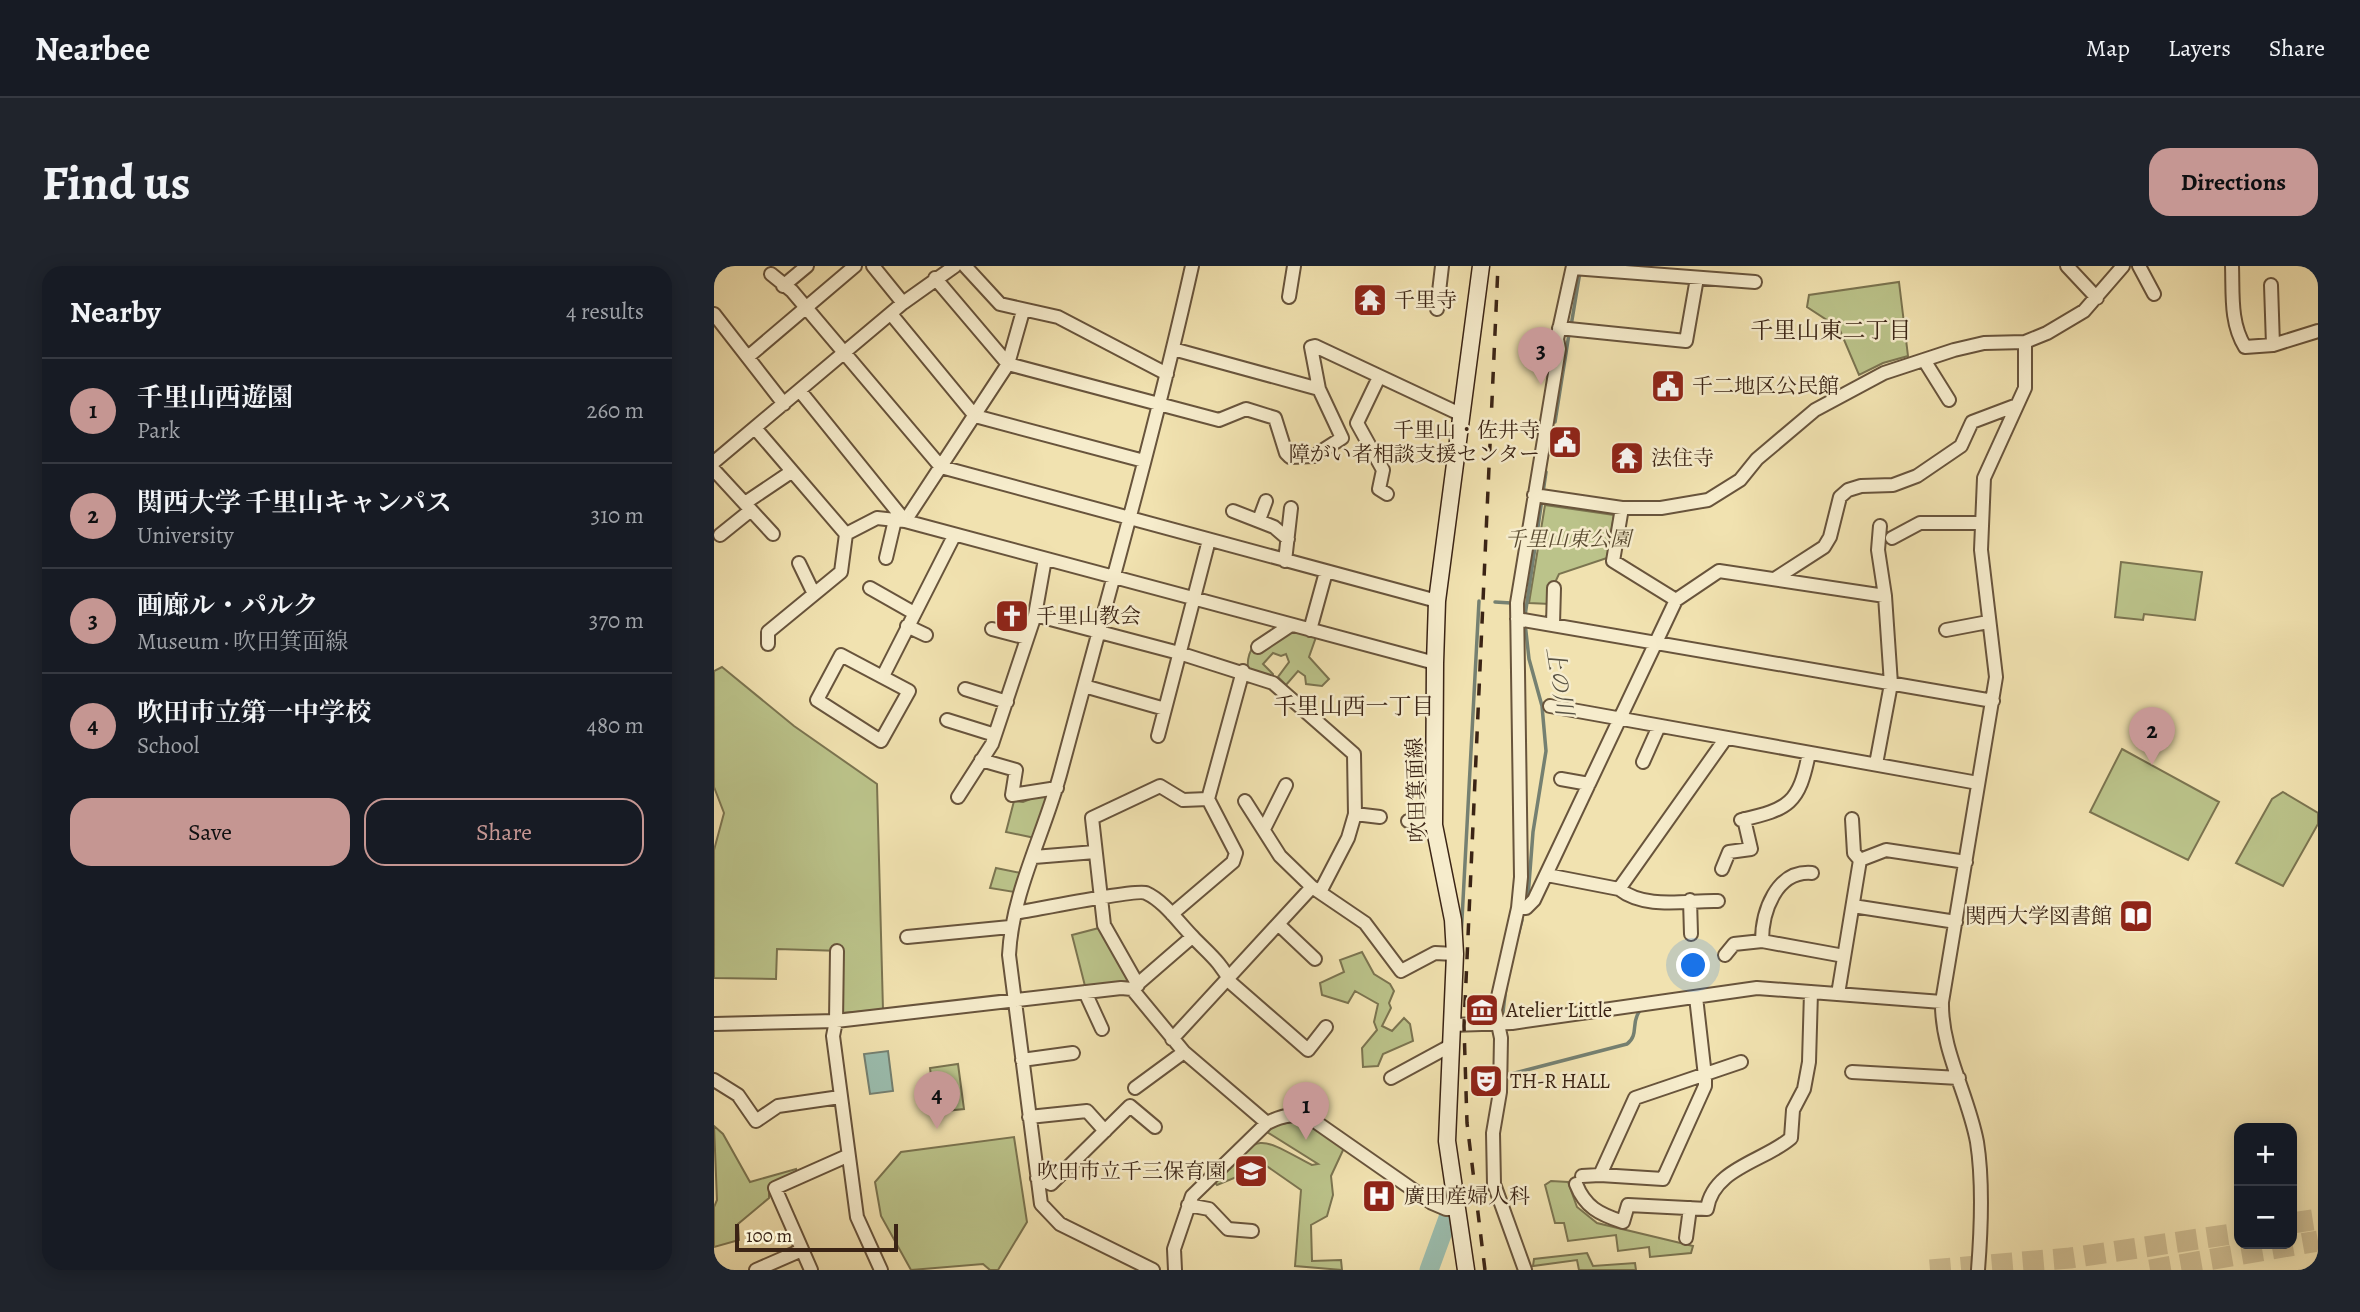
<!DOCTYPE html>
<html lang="en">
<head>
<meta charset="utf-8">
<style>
  :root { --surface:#171b24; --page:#20242c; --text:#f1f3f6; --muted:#9ea1a6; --line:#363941; --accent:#c59692 }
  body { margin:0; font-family:Alegreya,"Noto Serif JP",serif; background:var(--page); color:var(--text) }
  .controls { position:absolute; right:21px; bottom:21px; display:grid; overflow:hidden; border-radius:14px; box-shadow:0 4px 18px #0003 }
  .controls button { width:63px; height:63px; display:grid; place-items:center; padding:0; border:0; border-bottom:2px solid var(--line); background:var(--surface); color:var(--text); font:35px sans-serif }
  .scale { position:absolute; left:21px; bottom:18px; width:163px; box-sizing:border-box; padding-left:7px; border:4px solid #3b2415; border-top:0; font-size:19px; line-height:24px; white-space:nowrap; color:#3b2415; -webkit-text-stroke:5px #f6eccc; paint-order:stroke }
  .you { position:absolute; left:980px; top:700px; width:24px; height:24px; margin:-18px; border:5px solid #fff; border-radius:50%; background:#1a73e8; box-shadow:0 0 0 10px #1a73e833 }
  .badge { display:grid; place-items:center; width:46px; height:46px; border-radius:50%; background:var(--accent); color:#111; font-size:23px; font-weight:700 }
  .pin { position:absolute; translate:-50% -58px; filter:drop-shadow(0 2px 4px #0008) }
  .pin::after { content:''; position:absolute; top:37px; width:24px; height:21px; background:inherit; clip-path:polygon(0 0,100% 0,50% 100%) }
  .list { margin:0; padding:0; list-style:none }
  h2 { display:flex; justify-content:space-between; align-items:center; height:91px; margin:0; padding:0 28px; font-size:30px }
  h2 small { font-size:23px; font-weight:400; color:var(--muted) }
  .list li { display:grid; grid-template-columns:46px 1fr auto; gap:21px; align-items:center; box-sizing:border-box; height:105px; padding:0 28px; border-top:2px solid var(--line) }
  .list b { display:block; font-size:26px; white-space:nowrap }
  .list p { margin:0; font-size:23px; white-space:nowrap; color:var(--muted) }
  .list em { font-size:23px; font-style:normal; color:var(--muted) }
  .actions { display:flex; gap:14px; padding:21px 28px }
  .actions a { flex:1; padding:16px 0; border:2px solid var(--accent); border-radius:21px; text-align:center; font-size:24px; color:var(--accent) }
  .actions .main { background:var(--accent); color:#111 }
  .map { position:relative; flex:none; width:1604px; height:1004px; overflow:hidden; border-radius:21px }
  header { display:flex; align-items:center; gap:42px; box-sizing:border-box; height:98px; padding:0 35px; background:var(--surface); border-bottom:2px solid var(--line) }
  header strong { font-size:33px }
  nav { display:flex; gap:38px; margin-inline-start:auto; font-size:24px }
  .intro { display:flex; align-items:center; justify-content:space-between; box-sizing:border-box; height:168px; padding:0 42px }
  h1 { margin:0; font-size:49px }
  .button { padding:18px 32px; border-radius:21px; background:var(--accent); color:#111; font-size:24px; font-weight:700 }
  main { display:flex; gap:42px; padding:0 42px }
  aside { flex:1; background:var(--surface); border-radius:21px; box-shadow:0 4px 18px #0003 }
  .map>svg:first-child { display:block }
  .green { fill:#bbc38a; stroke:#7b7450; stroke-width:2 }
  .water { fill:#9bbdae; stroke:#758071; stroke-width:2 }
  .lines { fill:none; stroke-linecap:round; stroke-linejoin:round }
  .stream { stroke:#758071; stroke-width:3.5 }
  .river { stroke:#9bbdae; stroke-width:19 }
  .motorway-tunnel { stroke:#cdbc91; stroke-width:21; stroke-dasharray:21 10; stroke-linecap:butt }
  .minor-casing { stroke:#68543c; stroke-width:16 }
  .secondary-casing { stroke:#3b2415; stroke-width:19 }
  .minor { stroke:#f6eccc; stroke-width:12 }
  .secondary { stroke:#f6eccc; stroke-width:16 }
  .rail { stroke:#3b2415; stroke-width:3.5; stroke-dasharray:12 12; stroke-linecap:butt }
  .labels { text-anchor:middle; stroke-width:5; stroke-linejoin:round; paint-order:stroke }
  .poi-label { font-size:21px; fill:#3b2415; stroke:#f6eccc; text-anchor:start }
  .park-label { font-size:21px; font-style:italic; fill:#5b4c32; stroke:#f6eccc }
  .street-label { font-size:21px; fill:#3b2415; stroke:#f6eccc }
  .neighbourhood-label { font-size:23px; fill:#3b2415; stroke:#f6eccc }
  .water-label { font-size:23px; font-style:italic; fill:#585243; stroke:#f6eccc }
</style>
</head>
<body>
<header>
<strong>Nearbee</strong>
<nav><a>Map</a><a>Layers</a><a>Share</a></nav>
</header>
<div class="intro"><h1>Find us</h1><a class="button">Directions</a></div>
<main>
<aside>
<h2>Nearby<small>4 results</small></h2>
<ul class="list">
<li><span class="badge">1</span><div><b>千里山西遊園</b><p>Park</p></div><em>260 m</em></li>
<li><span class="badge">2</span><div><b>関西大学 千里山キャンパス</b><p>University</p></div><em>310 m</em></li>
<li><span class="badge">3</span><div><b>画廊ル・パルク</b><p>Museum · 吹田箕面線</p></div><em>370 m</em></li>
<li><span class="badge">4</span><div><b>吹田市立第一中学校</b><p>School</p></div><em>480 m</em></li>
</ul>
<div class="actions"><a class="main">Save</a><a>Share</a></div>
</aside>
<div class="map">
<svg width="1604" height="1004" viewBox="0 0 1604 1004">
  <rect width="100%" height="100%" fill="#f1e2b0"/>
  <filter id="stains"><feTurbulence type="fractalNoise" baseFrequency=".00286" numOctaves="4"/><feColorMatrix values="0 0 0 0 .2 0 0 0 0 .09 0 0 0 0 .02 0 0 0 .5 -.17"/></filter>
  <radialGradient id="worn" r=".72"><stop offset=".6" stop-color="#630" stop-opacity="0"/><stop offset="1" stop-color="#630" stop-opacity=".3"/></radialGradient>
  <path class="green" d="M1185,16L1194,90L1169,97L1145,109L1125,62L1093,41L1095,29Z
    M831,239L900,249L893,292L845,308L837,325L836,338L815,337Z
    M1407,296L1488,306L1481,354L1430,348L1429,354L1401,351Z
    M570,359L602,371L595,391L615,413L608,420L592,418L591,410L584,405L572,419L564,411L575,396L572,388L567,390L559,387L549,398L559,408L558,415L534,404C531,380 549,367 570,359Z
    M8,401L80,460L163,518L169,744L128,747V685L63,683L62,713L0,712V584L10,547L0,521V405Z
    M1408,483L1505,536L1474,594L1376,546Z
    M1569,526L1604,547V558L1569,620L1522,597L1558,533Z
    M329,528L333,529L334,533L321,572L292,566L300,535L309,536Z
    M282,602L307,607L300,626L276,622Z
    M385,662L416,715L371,720L358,669Z
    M648,686L660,708L676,718L680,725L675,737L677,742L668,760L678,765L690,752L696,758L699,775L669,788L664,800L649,801L648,782L663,764L660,756L664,738L641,725L634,737L608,729L606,717L630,706L626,694Z
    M244,798L250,843L222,846L216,802Z
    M584,855L599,859L630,882L617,910L619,929L613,950L597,959L598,995L627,994L628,1004L581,1000L587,924L544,894L530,908L503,919L499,914C549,868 538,867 598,899L604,898L553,866L561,859Z
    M0,860L9,868L36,916L82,903L83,909L55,922V932L24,958L25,974L0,981V941L3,934Z
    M300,871L313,956L284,1004H276L269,998L197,1004L167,950L161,916L187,886Z
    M837,915L854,916L863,941L883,957L979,980L977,987L936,991L935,981L904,985L902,969L854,975L850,957H841L831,919Z
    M873,987L879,1000L921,997L922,1004H865L863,994L819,1000L820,993Z"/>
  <path class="water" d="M174,785L179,825L156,828L150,788Z"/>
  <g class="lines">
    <path class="stream" d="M857,60L866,6
      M841,156L855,68
      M781,336L797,337
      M811,350L832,206
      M811,357L815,393L828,440L832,485L819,566L814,631
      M804,669L808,654
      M747,672L765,335
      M789,746L792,721
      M797,808L913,778C925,769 917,757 925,746"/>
    <path class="river" d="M715,1004L734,952"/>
    <path class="motorway-tunnel" d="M1578,957L1604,953
      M1216,1004L1356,992L1525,967
      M1436,1004L1604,975"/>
    <g class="minor-casing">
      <path id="minor" d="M159,0L189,37
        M251,0L286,38L344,51L453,108
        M1353,0L1383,32
        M1425,0L1440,28
        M1518,0C1519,28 1516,57 1531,81L1559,79L1604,65
        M859,2L1041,16
        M57,8L78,25L227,201L723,335
        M221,12L294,98L505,154L532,143L561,152L572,187L576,191L600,190L628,172L605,123L597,81L601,80L746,148
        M1557,19L1559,79
        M69,20L93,0
        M575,31L580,0
        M723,43L728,0
        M0,48L70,138
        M177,48L261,150L430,195
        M845,62L972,75L983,12
        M459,83L605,123
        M35,90L141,0
        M1210,94L1235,134
        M665,111L643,157L669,204L665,223L673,228
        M86,125L191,255L294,98L309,45
        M41,162L132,268
        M0,196L189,37L241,0
        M0,204L59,268
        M820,229L908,242H947L994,234L1026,214L1043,193L1101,144L1170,107L1240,84L1270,77L1311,76L1333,67L1370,45L1409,0
        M31,237L77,206
        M908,242L899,295L962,334
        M519,245L560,261L574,273
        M545,254L552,235
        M1166,260L1164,284L1171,330
        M6,269L37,244
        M1178,272L1206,257H1267
        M172,292L181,254
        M571,295L577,242
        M85,297L99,326
        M1062,312L1110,281L1116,271L1126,231L1134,224L1147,220L1179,219L1203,210L1247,180L1258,156L1303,139
        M156,322L200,347
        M321,349L465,387L559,417L640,488L641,548L634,572L606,626
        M803,353L1279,435
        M839,358L840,322
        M193,360L212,369
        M278,363L313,372
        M596,364L612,306
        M1232,364L1274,356
        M54,378V366L127,306L132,268L163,252L191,255L721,397
        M544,381L577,359
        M127,389L195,425L167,475L103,434Z
        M169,410L240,270
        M370,420L451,443
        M251,423L293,436
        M836,440L1264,517
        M233,454L281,469
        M444,470L495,274
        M267,494L302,504L298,529L343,522
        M929,496L945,460
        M847,513L875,518
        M244,531L278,478L321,349L331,293
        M531,535L566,590L598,621L651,657L687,705L721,687L741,688
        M641,548L666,551
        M1138,553L1140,587L1146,594
        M1027,554C1075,543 1085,538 1095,487
        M694,555L720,559
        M550,563L572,519
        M320,591L381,586
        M1008,603L1015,586L1037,583L1030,553
        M1098,607C1062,604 1048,646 1048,675L1130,690
        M833,609L905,623L1012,472
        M905,623C932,644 972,634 1004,635
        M976,634L977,668
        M1139,640L1242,656
        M804,642H812L820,634L962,334L1005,305L1171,330L1177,418L1162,498
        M301,647C320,644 423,623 432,627C450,635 465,657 479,671C492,685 508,697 516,716L594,784L612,761
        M458,648L519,596L522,587L494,533L529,405
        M564,658L601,693
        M193,671L296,661
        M123,685L122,755L119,770L143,951L167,1004
        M1011,689L1020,678L1048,675
        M424,719L390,659L378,552L446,520L469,534L494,533
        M418,723L478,671
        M371,726L388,763
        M1124,728L1146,594L1172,584L1252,596
        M982,731L991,810V820L949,913L886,909L921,832L1027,796
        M0,758L122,755L407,722L418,723L470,786L553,857
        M737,759L798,757L1043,722L1228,736
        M458,773L598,621
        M308,794L359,787
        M1138,806L1245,812
        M677,812L736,780
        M0,814L24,829L42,855L64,840L126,831
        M421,822L470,786
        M315,851L373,845L391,865
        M868,910L886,909
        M323,912L337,918L416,840L441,861
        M862,918C871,941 885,948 909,956L914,939L993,943C999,902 1051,895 1077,872L1079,844L1090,823L1095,796L1097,726
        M474,939L495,943L514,963L538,965
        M972,972L976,942
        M42,1004L88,984
        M97,1004L61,922L133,890
        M439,1004L346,958L327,938L295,689C298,626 331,566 347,505C392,337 440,170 478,0
        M461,1004L460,983L478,930L553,857C571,848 581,847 599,854L718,937L732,943H743
        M811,1004L780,918L779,867L786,826L787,772L781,744L804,642L807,611L803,337L845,83L843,73L859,0
        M1264,1004C1267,966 1269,914 1263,876C1254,828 1227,784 1228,736L1282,411L1267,284L1270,212L1311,122V76"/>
    </g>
    <g class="secondary-casing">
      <path id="secondary" d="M752,1004L733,875L741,688L739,654L720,559L721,397L723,335L767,0"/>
    </g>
    <use href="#minor" class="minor"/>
    <use href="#secondary" class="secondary"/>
    <path class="rail" d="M771,1004L753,857L750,760L784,0"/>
  </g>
  <defs>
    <g id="temple-square" transform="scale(1.75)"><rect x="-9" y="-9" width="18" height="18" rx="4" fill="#8f2418" stroke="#f6eccc"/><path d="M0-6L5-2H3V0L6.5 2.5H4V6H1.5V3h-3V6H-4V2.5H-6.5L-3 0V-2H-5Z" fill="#fff"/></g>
    <g id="civic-square" transform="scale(1.75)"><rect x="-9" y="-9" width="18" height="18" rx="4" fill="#8f2418" stroke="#f6eccc"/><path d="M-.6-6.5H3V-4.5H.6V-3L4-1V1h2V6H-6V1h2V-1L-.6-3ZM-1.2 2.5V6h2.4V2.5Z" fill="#fff"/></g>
    <g id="church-square" transform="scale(1.75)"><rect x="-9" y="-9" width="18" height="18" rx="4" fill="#8f2418" stroke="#f6eccc"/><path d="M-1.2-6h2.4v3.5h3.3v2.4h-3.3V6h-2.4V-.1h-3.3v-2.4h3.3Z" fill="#fff"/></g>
    <g id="library-square" transform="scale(1.75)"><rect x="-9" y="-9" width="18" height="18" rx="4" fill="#8f2418" stroke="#f6eccc"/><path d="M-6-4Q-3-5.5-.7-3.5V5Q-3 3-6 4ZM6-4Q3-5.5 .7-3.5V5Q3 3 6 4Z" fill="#fff"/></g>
    <g id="museum-square" transform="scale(1.75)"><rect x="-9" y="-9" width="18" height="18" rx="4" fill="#8f2418" stroke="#f6eccc"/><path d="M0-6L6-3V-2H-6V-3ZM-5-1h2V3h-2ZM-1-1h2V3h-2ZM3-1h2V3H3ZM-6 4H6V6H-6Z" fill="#fff"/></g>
    <g id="theatre-square" transform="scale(1.75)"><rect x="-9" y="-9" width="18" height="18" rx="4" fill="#8f2418" stroke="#f6eccc"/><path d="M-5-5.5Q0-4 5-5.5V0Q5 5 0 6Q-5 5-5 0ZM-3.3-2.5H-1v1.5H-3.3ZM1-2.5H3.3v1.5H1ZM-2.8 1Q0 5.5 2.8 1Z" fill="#fff"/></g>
    <g id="school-square" transform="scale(1.75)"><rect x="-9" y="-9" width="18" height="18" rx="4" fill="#8f2418" stroke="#f6eccc"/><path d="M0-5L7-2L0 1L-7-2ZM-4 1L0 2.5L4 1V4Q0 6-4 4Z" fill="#fff"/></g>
    <g id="hospital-square" transform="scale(1.75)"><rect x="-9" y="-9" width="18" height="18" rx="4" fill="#8f2418" stroke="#f6eccc"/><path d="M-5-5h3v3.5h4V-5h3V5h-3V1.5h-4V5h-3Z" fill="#fff"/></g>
  </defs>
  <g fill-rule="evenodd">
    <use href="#temple-square" x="656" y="34"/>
    <use href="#civic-square" x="954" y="120"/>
    <use href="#civic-square" x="851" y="176"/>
    <use href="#temple-square" x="913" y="192"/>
    <use href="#church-square" x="298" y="350"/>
    <use href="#library-square" x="1422" y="650"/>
    <use href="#museum-square" x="768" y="744"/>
    <use href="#theatre-square" x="772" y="815"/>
    <use href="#school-square" x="537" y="905"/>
    <use href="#hospital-square" x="665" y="930"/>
  </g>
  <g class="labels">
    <g class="poi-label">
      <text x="680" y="41">千里寺</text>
      <text x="978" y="127">千二地区公民館</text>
      <text x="826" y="171" text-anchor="end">千里山・佐井寺<tspan x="826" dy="24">障がい者相談支援センター</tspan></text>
      <text x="937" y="199">法住寺</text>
      <text x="322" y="357">千里山教会</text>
      <text x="1398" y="657" text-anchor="end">関西大学図書館</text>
      <text x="792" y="751">Atelier Little</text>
      <text x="796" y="822">TH-R HALL</text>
      <text x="512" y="912" text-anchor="end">吹田市立千三保育園</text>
      <text x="690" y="937">廣田産婦人科</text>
    </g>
    <g class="park-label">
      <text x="854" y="280">千里山東公園</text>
    </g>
    <g class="street-label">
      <text transform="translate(702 524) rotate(-92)" y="7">吹田箕面線</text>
    </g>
    <g class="neighbourhood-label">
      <text x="1117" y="72">千里山東二丁目</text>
      <text x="640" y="448">千里山西一丁目</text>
    </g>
    <g class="water-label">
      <text transform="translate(846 415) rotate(81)" y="8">上の川</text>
    </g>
  </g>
  <rect width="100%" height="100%" filter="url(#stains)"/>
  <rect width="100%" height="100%" fill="url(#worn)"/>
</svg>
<div class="controls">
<button>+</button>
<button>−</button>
</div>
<div class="scale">100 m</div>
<div class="you"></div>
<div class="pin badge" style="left:592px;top:874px">1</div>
<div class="pin badge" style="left:1438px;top:499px">2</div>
<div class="pin badge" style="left:827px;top:119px">3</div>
<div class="pin badge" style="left:223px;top:863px">4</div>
</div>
</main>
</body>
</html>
